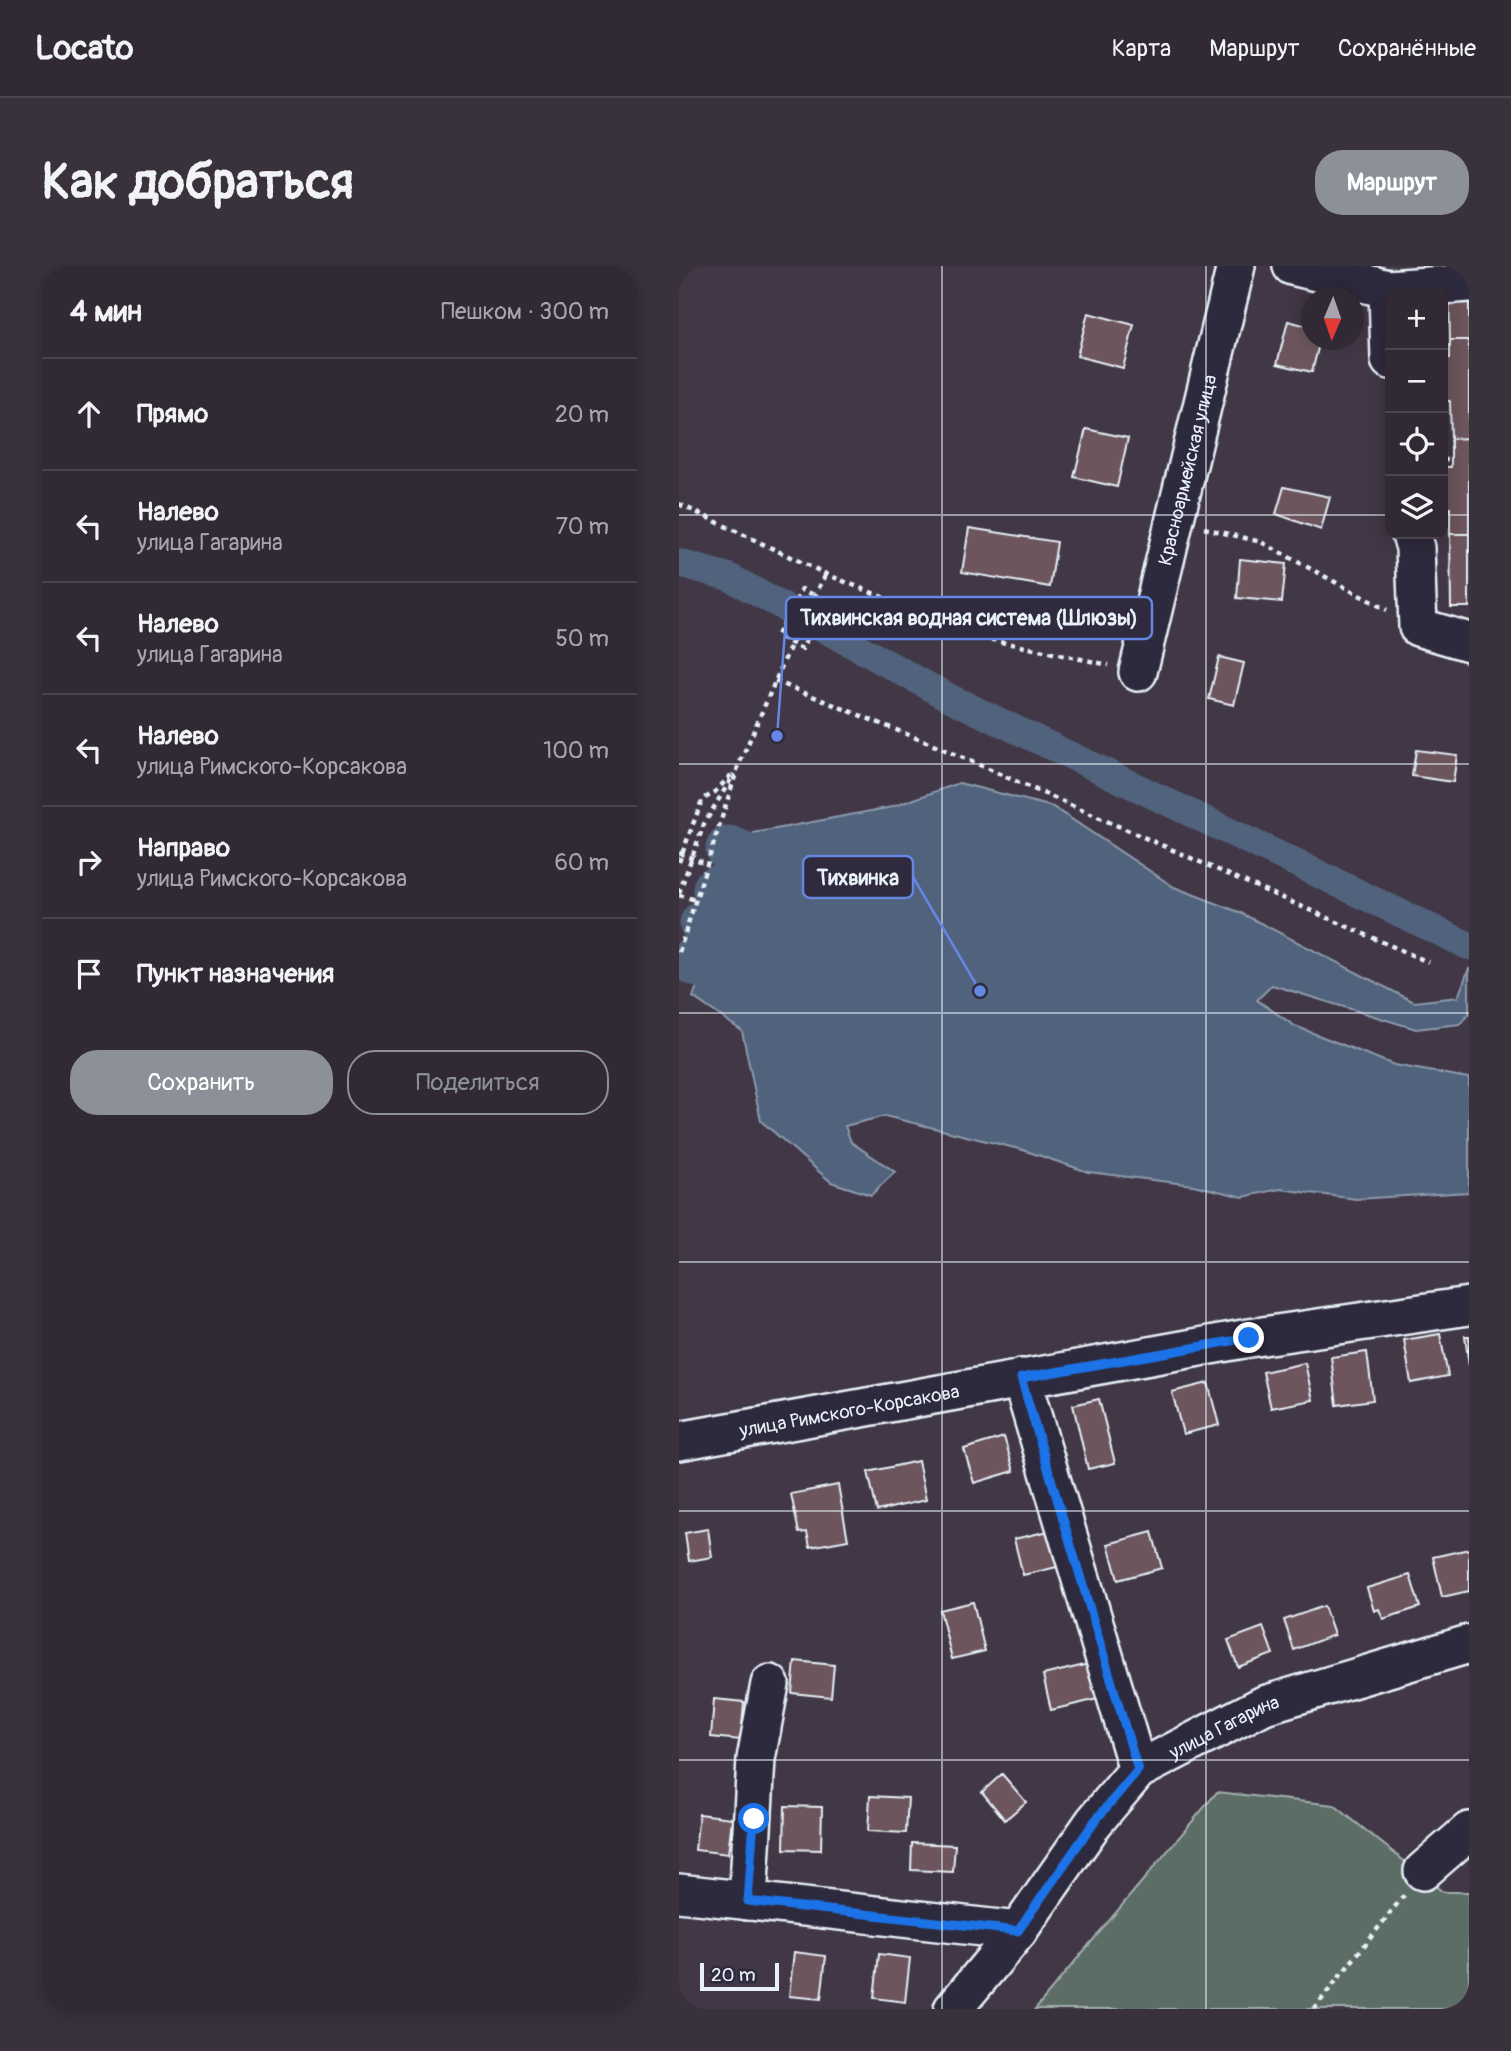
<!DOCTYPE html>
<html lang="ru">
<head>
<meta charset="utf-8">
<style>
  :root { --surface:#312934; --page:#39313c; --text:#f1f3f6; --muted:#a8a6ac; --line:#4c454f; --accent:#8c9099 }
  body { margin:0; font-family:Pangolin,sans-serif; background:var(--page); color:var(--text) }
  .controls { position:absolute; right:21px; top:21px; display:grid; overflow:hidden; border-radius:14px; box-shadow:0 4px 18px #0003 }
  .controls button { width:63px; height:63px; display:grid; place-items:center; padding:0; border:0; border-bottom:2px solid var(--line); background:var(--surface); color:var(--text); font:35px sans-serif }
  .compass { position:absolute; left:622px; top:21px; width:63px; height:63px; border-radius:50%; background:var(--surface); box-shadow:0 4px 18px #0003; rotate:182deg }
  .scale { position:absolute; left:21px; bottom:18px; width:79px; box-sizing:border-box; padding-left:7px; border:4px solid #e8f1f8; border-top:0; font-size:19px; line-height:24px; white-space:nowrap; color:#e8f1f8; -webkit-text-stroke:5px #2f2a3d; paint-order:stroke }
  .stop { position:absolute; width:21px; height:21px; margin:-16px; border:5px solid #1a73e8; border-radius:50%; background:#fff }
  .stop.end { background:#1a73e8; border-color:#fff; box-shadow:0 2px 7px #0008 }
  .list { margin:0; padding:0; list-style:none }
  h2 { display:flex; justify-content:space-between; align-items:center; height:91px; margin:0; padding:0 28px; font-size:30px }
  h2 small { font-size:23px; font-weight:400; color:var(--muted) }
  .list li { display:grid; grid-template-columns:46px 1fr auto; gap:21px; align-items:center; box-sizing:border-box; height:112px; padding:0 28px; border-top:2px solid var(--line) }
  .list b { display:block; font-size:26px; white-space:nowrap }
  .list p { margin:0; font-size:23px; white-space:nowrap; color:var(--muted) }
  .list em { font-size:23px; font-style:normal; color:var(--muted) }
  .actions { display:flex; gap:14px; padding:21px 28px }
  .actions a { flex:1; padding:16px 0; border:2px solid var(--accent); border-radius:28px; text-align:center; font-size:24px; color:var(--accent) }
  .actions .main { background:var(--accent); color:#fff }
  .icon { flex:none; width:38px; height:38px; fill:none; stroke:currentColor; stroke-width:2; stroke-linecap:round; stroke-linejoin:round }
  .map { position:relative; flex:none; width:790px; height:1743px; overflow:hidden; border-radius:28px }
  header { display:flex; align-items:center; gap:42px; box-sizing:border-box; height:98px; padding:0 35px; background:var(--surface); border-bottom:2px solid var(--line) }
  header strong { font-size:33px }
  nav { display:flex; gap:38px; margin-inline-start:auto; font-size:24px }
  .intro { display:flex; align-items:center; justify-content:space-between; box-sizing:border-box; height:168px; padding:0 42px }
  h1 { margin:0; font-size:49px }
  .button { padding:18px 32px; border-radius:28px; background:var(--accent); color:#fff; font-size:24px; font-weight:700 }
  main { display:flex; gap:42px; padding:0 42px }
  aside { flex:1; background:var(--surface); border-radius:28px; box-shadow:0 4px 18px #0003 }
  .map>svg:first-child { display:block }
  .green { fill:#5c6d65; stroke:#a2afae; stroke-width:2 }
  .water { fill:#51627c; stroke:#8d9bae; stroke-width:2 }
  .lines { fill:none; stroke-linecap:round; stroke-linejoin:round }
  .canal { stroke:#51627c; stroke-width:28 }
  .river { stroke:#51627c; stroke-width:47 }
  .building { fill:#6c555c; stroke:#e8f1f8; stroke-width:2 }
  .minor-casing { stroke:#e8f1f8; stroke-width:42 }
  .path { stroke:#e8f1f8; stroke-width:4.5; stroke-dasharray:5 5; stroke-linecap:butt }
  .minor { stroke:#2f2a3d; stroke-width:37 }
  .route { stroke:#1a73e8; stroke-width:9 }
  .grid { fill:none; stroke:#e8f1f8; stroke-width:2; stroke-opacity:0.55 }
  .labels { text-anchor:middle; stroke-width:5; stroke-linejoin:round; paint-order:stroke }
  .street-label { font-size:19px; fill:#e8f1f8; stroke:#2f2a3d }
  .leader { fill:none; stroke:#6487e3; stroke-width:2.5 }
  .callout-dot { fill:#6487e3; stroke:#2f2a3d; stroke-width:2.5 }
  .callout { fill:#2f2a3d; stroke:#6487e3; stroke-width:2.5 }
  .callout-label { font-size:21px; text-anchor:middle; font-weight:bold; fill:#e8f1f8 }
</style>
</head>
<body>
<header>
<strong>Locato</strong>
<nav><a>Карта</a><a>Маршрут</a><a>Сохранённые</a></nav>
</header>
<div class="intro"><h1>Как добраться</h1><a class="button">Маршрут</a></div>
<main>
<aside>
<h2>4 мин<small>Пешком · 300 m</small></h2>
<ul class="list">
<li><svg class="icon" aria-label="ahead" viewBox="0 0 24 24"><path d="M12 20V5M6 11l6-6 6 6"/></svg><div><b>Прямо</b></div><em>20 m</em></li>
<li><svg class="icon" aria-label="left" viewBox="0 0 24 24"><path d="M17 20v-9H6M10 6l-5 5 5 5"/></svg><div><b>Налево</b><p>улица Гагарина</p></div><em>70 m</em></li>
<li><svg class="icon" aria-label="left" viewBox="0 0 24 24"><path d="M17 20v-9H6M10 6l-5 5 5 5"/></svg><div><b>Налево</b><p>улица Гагарина</p></div><em>50 m</em></li>
<li><svg class="icon" aria-label="left" viewBox="0 0 24 24"><path d="M17 20v-9H6M10 6l-5 5 5 5"/></svg><div><b>Налево</b><p>улица Римского-Корсакова</p></div><em>100 m</em></li>
<li><svg class="icon" aria-label="right" viewBox="0 0 24 24"><path d="M7 20v-9h11M14 6l5 5-5 5"/></svg><div><b>Направо</b><p>улица Римского-Корсакова</p></div><em>60 m</em></li>
<li><svg class="icon" aria-label="arrive" viewBox="0 0 24 24"><path d="M6 21V4h12l-3 4 3 4H6"/></svg><div><b>Пункт назначения</b></div></li>
</ul>
<div class="actions"><a class="main">Сохранить</a><a>Поделиться</a></div>
</aside>
<div class="map">
<svg width="790" height="1743" viewBox="0 0 790 1743">
  <rect width="100%" height="100%" fill="#413746"/>
  <filter id="ink" filterUnits="userSpaceOnUse"><feTurbulence type="fractalNoise" baseFrequency=".0143" numOctaves="2"/><feDisplacementMap in="SourceGraphic" scale="14" xChannelSelector="R" yChannelSelector="G"/><feConvolveMatrix kernelMatrix="1 2 1 2 8 2 1 2 1" color-interpolation-filters="sRGB"/></filter>
  <g filter="url(#ink)">
    <path class="green" d="M538,1526L655,1539L764,1626H790V1743H356Z"/>
    <path class="water" d="M280,517L374,541L495,621L560,646L735,736L779,731L790,702V748L781,758L737,763L593,719L578,734L616,760L715,799L790,812V926L677,933L601,923L564,931L514,919L409,906L344,884L206,850L166,860L172,876L216,906L192,929L152,916L82,855L63,765L14,731L75,567L213,541Z"/>
    <g class="lines">
      <path class="canal" d="M0,297L50,311L112,345
        M138,359L271,432L790,680"/>
      <path class="river" d="M50,583L109,607L123,619
        M37,623L113,648
        M24,658L82,681L101,679
        M13,695L68,716L85,710"/>
    </g>
    <path class="building" d="M770,22H790V74H771Z
      M409,47L455,59L444,102L398,90Z
      M609,55L632,61V74H641L633,106L598,98Z
      M771,74H790V172L772,173L771,135H764V92H771Z
      M407,163L449,172L438,221L395,211Z
      M790,172V268H771V242H764V201H772V173Z
      M605,221L651,231L642,264L597,248Z
      M290,262L378,276L371,321L283,306Z
      M771,268H790V341H772Z
      M561,293L607,298L603,336L558,332Z
      M540,391L565,397L555,439L530,433Z
      M737,484L778,489L774,516L733,510Z
      M761,1068L769,1110L732,1117L725,1074Z
      M786,1070H790V1100Z
      M688,1086L694,1134L658,1139L652,1091Z
      M626,1097L634,1134L592,1142L584,1106Z
      M529,1117L540,1159L504,1168L493,1126Z
      M420,1133L436,1197L409,1203L394,1139Z
      M325,1171L335,1205L295,1217L285,1183Z
      M239,1195L247,1234L198,1245L189,1206Z
      M159,1219L169,1274L131,1281L128,1266L120,1267L112,1228Z
      M29,1263L33,1291L10,1295L6,1267Z
      M370,1265L378,1301L344,1309L335,1273Z
      M473,1266L483,1302L439,1314L429,1278Z
      M790,1283V1325L763,1331L754,1291Z
      M731,1309L741,1341L704,1353L700,1343L695,1345L688,1322Z
      M294,1336L306,1385L273,1393L261,1344Z
      M645,1340L655,1369L615,1384L605,1354Z
      M584,1361L594,1388L559,1401L549,1374Z
      M116,1395L155,1399L152,1431L113,1427Z
      M414,1397L423,1432L372,1444L364,1409Z
      M35,1433L65,1436L62,1474L32,1471Z
      M323,1508L347,1536L326,1554L303,1526Z
      M191,1530L229,1532L227,1567L189,1565Z
      M106,1540L143,1541L142,1584L105,1583Z
      M20,1548L53,1552L49,1588L16,1584Z
      M233,1577L276,1579L274,1606L232,1604Z
      M115,1686L147,1690L142,1733L110,1730Z
      M200,1688L231,1692L226,1736L195,1732Z"/>
    <g class="lines">
      <g class="minor-casing">
        <g id="minor">
          <path d="M613,0L709,23L790,17"/>
          <path d="M709,23L711,94"/>
          <path d="M732,268L736,282L739,361L790,376"/>
          <path id="s1" d="M459,406L557,0"/>
          <path d="M342,1112L459,1504"/>
          <path id="s2" d="M0,1175L570,1072L790,1040"/>
          <path d="M744,1605L790,1565"/>
          <path d="M0,1627L339,1665"/>
          <path d="M69,1635L77,1493L91,1418"/>
          <path id="s3" d="M274,1743L339,1665L415,1556L459,1504L585,1439L790,1378"/>
        </g>
      </g>
      <path class="path" d="M764,194H772
        M0,238L147,308L304,372L430,399
        M525,262L582,276L708,344
        M117,335L123,323L149,336L142,349
        M105,355L98,369L123,383L130,369
        M96,415L252,478L749,696
        M0,587L29,598
        M0,596L23,534L36,526L52,509
        M0,627L25,558L55,508
        M0,629L17,634
        M0,686L59,501L118,365L147,308
        M635,1743L726,1628"/>
      <use href="#minor" class="minor"/>
    </g>
  </g>
  <g class="lines" filter="url(#ink)">
    <path class="route" d="M75,1553L69,1635L339,1665L415,1556L459,1504L342,1112L570,1072"/>
  </g>
  <path class="grid" d="M263,0V1743M527,0V1743M0,249H711M764,249H790M0,498H790M0,747H790M0,996H790M0,1245H790M0,1494H790"/>
  <g class="labels">
    <g class="street-label">
      <text dy="7" stroke="none"><textPath href="#s1" startOffset="208">Красноармейская улица</textPath></text>
      <text dy="7" stroke="none"><textPath href="#s2" startOffset="173">улица Римского-Корсакова</textPath></text>
      <text dy="7" stroke="none"><textPath href="#s3" startOffset="399">улица Гагарина</textPath></text>
    </g>
  </g>
  <path class="leader" d="M98 470L107 352M301 725L234 611"/>
  <g class="callout-dot">
    <circle cx="98" cy="470" r="7"/>
    <circle cx="301" cy="725" r="7"/>
  </g>
  <g class="callout">
    <rect x="107" y="331" width="366" height="42" rx="7"/>
    <rect x="124" y="590" width="110" height="42" rx="7"/>
  </g>
  <g class="callout-label">
    <text x="290" y="359">Тихвинская водная система (Шлюзы)</text>
    <text x="179" y="619">Тихвинка</text>
  </g>
</svg>
<div class="controls">
<button>+</button>
<button>−</button>
<button><svg class="icon" aria-label="locate" viewBox="0 0 24 24"><circle cx="12" cy="12" r="6"/><path d="M12 2v4M12 18v4M2 12h4M18 12h4"/></svg></button>
<button><svg class="icon" aria-label="layers" viewBox="0 0 24 24"><path d="M12 4l9 5-9 5-9-5zM3 14l9 5 9-5"/></svg></button>
</div>
<svg class="compass" viewBox="-18 -18 36 36"><path d="M0-13l5 13h-10z" fill="#e53935"/><path d="M0 13l5-13h-10z" fill="#a8a6ac"/></svg>
<div class="scale">20 m</div>
<div class="stop" style="left:75px;top:1553px"></div>
<div class="stop end" style="left:570px;top:1072px"></div>
</div>
</main>
</body>
</html>
